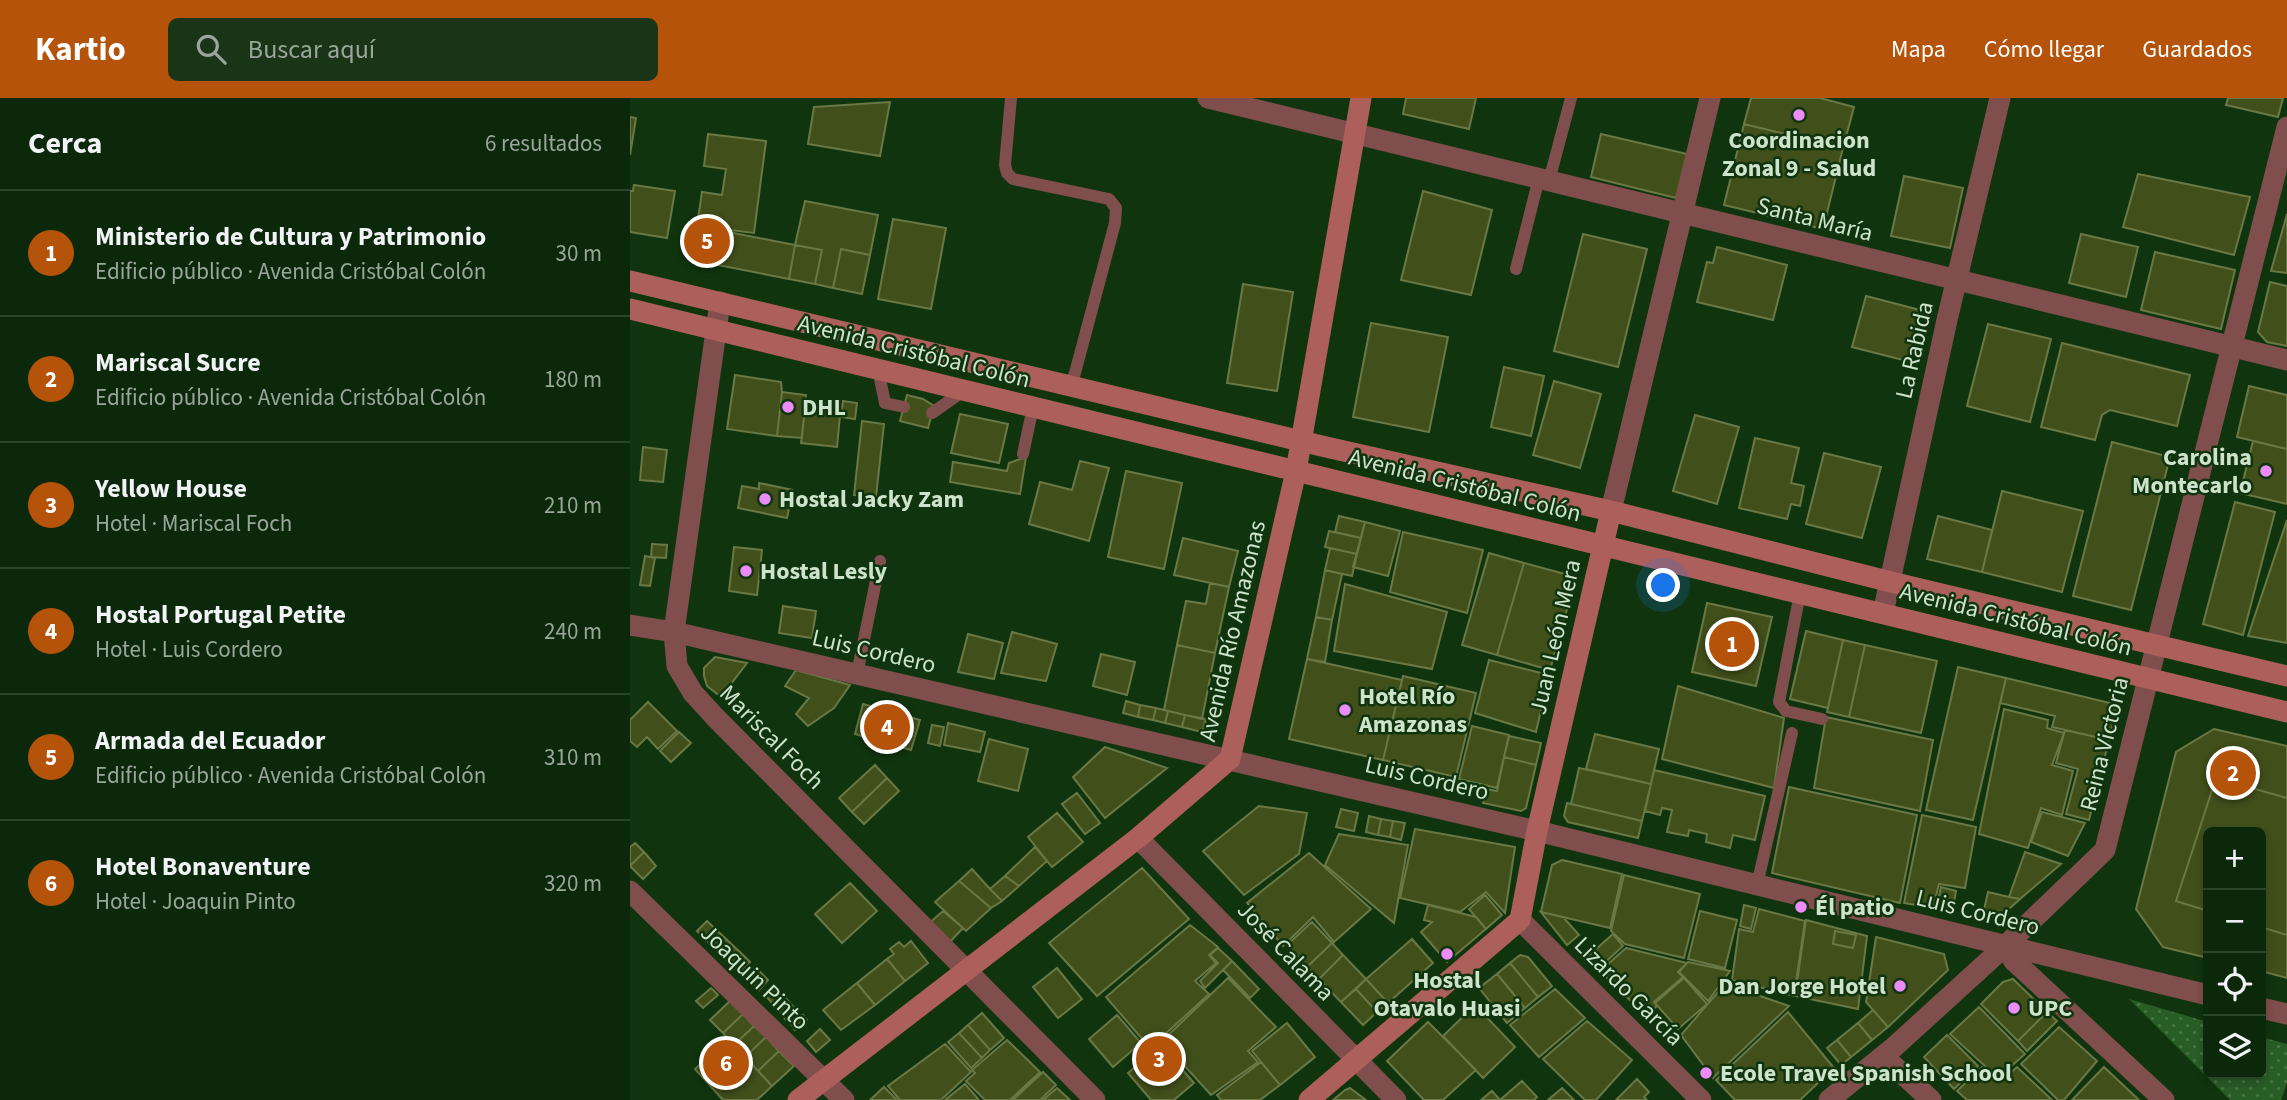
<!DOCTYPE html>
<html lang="es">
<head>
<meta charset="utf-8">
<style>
  :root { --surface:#0c280a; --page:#1a3418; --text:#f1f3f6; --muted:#9aa69c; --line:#2c442b; --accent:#b45309 }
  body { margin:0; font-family:"Source Sans 3",sans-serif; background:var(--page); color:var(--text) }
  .controls { position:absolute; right:21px; bottom:21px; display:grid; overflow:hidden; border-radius:10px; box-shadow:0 4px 10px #0003 }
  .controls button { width:63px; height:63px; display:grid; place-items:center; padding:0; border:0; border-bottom:2px solid var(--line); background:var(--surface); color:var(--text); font:35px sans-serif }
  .you { position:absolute; left:1034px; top:488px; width:24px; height:24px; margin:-18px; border:5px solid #fff; border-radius:50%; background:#1a73e8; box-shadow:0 0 0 10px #1a73e833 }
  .badge { display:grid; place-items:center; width:46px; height:46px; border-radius:50%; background:var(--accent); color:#fff; font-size:23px; font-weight:700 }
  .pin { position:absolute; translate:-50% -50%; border:4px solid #fff; box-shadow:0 2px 7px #0006 }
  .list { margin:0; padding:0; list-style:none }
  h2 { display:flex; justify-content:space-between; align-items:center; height:91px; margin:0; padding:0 28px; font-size:30px }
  h2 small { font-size:23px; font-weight:400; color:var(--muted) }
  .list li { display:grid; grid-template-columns:46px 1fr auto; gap:21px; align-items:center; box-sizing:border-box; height:126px; padding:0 28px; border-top:2px solid var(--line) }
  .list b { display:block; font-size:26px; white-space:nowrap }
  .list p { margin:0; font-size:23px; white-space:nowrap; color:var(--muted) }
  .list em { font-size:23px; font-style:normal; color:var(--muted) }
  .icon { flex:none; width:38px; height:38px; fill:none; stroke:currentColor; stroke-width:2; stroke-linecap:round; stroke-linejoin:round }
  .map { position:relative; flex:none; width:1657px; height:1002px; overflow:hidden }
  header { display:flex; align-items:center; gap:42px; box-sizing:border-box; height:98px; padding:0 35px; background:var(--accent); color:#fff }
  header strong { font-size:33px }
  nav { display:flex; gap:38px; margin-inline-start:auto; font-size:24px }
  .search { width:490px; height:63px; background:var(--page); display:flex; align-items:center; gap:18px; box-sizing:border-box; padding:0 24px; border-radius:10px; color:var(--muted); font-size:26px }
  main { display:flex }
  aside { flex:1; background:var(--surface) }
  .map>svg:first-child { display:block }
  .green { fill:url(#green-dots) }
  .building { fill:#414f1b; stroke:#697844; stroke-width:2 }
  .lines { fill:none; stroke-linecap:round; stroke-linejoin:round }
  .lane { stroke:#804e4c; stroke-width:12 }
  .street { stroke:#804e4c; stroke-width:21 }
  .secondary { stroke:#ad5f5c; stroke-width:21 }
  .poi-dot { fill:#ec8cfa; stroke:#10350e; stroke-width:2.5 }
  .labels { text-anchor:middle; stroke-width:5; stroke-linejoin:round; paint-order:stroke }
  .poi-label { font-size:24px; font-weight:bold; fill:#cee3cb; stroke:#10350e; text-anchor:start }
  .street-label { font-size:24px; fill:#cee3cb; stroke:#10350e }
</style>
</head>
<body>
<header>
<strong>Kartio</strong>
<div class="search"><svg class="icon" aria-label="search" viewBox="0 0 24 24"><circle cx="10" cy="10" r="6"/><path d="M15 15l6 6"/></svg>Buscar aquí</div>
<nav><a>Mapa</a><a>Cómo llegar</a><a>Guardados</a></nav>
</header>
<main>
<aside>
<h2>Cerca<small>6 resultados</small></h2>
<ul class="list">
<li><span class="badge">1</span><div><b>Ministerio de Cultura y Patrimonio</b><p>Edificio público · Avenida Cristóbal Colón</p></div><em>30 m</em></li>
<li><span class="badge">2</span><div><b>Mariscal Sucre</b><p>Edificio público · Avenida Cristóbal Colón</p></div><em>180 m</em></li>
<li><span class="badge">3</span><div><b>Yellow House</b><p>Hotel · Mariscal Foch</p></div><em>210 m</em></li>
<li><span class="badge">4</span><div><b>Hostal Portugal Petite</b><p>Hotel · Luis Cordero</p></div><em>240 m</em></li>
<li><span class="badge">5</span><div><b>Armada del Ecuador</b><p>Edificio público · Avenida Cristóbal Colón</p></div><em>310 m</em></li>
<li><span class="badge">6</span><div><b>Hotel Bonaventure</b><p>Hotel · Joaquin Pinto</p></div><em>320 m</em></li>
</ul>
</aside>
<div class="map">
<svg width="1657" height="1002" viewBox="0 0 1657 1002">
  <defs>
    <pattern id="green-dots" width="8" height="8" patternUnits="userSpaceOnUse" patternTransform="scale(1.75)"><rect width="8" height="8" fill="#295d26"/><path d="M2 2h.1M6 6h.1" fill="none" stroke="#477444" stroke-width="1.8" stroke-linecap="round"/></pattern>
  </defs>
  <rect width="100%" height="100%" fill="#10350e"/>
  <path class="green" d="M1499,901L1578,924V976H1631V939L1657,946V985L1651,1002H1600Z"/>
  <path class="building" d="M776,0H846L839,31L773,16Z
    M1121,0H1190L1224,9L1213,50L1114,26Z
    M1598,0H1653L1648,19L1596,7Z
    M260,4L250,58L178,46L184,9Z
    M0,19L6,20L0,57Z
    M1114,26L1213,50L1193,131L1094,107Z
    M78,36L136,43L124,135L67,128L72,94L92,97L96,71L74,68Z
    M971,36L1057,56L1046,100L961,79Z
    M1508,76L1620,99L1604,157L1493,129Z
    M1274,78L1333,90L1320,150L1261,138Z
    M4,87L45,93L37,140L0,134V93H3Z
    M793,93L862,112L841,197L771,182Z
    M175,103L248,117L240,157L211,151L203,190L185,186L192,152L165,147Z
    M1657,116V175L1641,173Z
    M263,121L316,130L301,211L248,201Z
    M68,128L165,147L159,181L62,162Z
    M953,136L1017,151L988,269L924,253Z
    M1451,136L1508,149L1496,199L1439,185Z
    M165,147L192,152L185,186L159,181Z
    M1087,149L1157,167L1143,222L1067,204L1077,164L1083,165Z
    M211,151L240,157L232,196L203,190Z
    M1525,154L1605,172L1591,231L1511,212Z
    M1640,184L1657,188V248L1637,244L1628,234Z
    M613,186L663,194L647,293L597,285Z
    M1236,198L1290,212L1277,263L1222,249Z
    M741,225L818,239L799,334L723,319Z
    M1358,226L1421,241L1400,324L1337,308Z
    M1432,245L1560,277L1547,328L1480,312L1472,317L1465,342L1411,329Z
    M874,269L914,278L901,338L861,329Z
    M105,277L151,284L152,294L147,338L97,331Z
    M924,283L971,296L950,370L903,357Z
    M1619,288L1657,297V351L1607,339Z
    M152,294L176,297L172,340L147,338Z
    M277,297L293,301L304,308L298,330L270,323Z
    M176,303L211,307L207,349L171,345Z
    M213,303L227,305L225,321L211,319Z
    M330,316L378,326L369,365L321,355Z
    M1065,317L1109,329L1087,406L1043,393Z
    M232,323L254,326L246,399L224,397Z
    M1125,340L1169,350L1161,385L1174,388L1170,408L1161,406L1157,421L1109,410Z
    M1623,343L1657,351V406L1610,395Z
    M1482,344L1540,359L1501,512L1443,498Z
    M13,349L37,352L33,384L10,382Z
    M1194,355L1251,369L1232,440L1176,426Z
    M396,359L390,396L320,384L323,364L377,373L379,365Z
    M450,363L479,370L459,443L399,426L410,384L442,392Z
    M496,373L552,385L534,471L478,459Z
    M129,385L163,392L157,420L108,410L112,388L129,391Z
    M1372,393L1453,413L1432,494L1352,474Z
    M1605,404L1645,414L1613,537L1573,526Z
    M709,418L735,424L731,440L705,434Z
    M1308,418L1362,432L1352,474L1297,461Z
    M1657,422V545L1618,538Z
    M735,424L770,433L758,478L723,469Z
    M699,433L731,440L727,456L695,449Z
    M773,434L853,452L837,515L760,494Z
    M553,440L608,453L599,489L544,477Z
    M22,446L37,447L36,460L21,459Z
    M104,449L132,452L127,497L99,493Z
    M700,450L727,456L722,478L695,472Z
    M859,455L894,465L867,557L832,547Z
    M15,458L25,460L20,488L10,487Z
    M894,465L946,479L920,572L867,557Z
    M695,472L712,476L702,522L686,519Z
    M580,485L599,489L585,555L547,547L556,503L576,506Z
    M715,486L817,514L802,571L704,553Z
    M1077,505L1142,519L1126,588L1062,574Z
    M153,508L186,513L182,540L149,535Z
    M686,519L702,522L695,564L677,561Z
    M1176,533L1213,542L1198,610L1160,601Z
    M382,534L427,546L416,583L371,575Z
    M338,536L373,545L364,581L328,574Z
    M1213,542L1235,547L1219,619L1197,614Z
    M547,547L585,555L572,621L534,612Z
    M1235,547L1307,563L1291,635L1219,619Z
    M471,556L505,564L497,597L463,588Z
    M85,559L117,565L91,599L77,588L74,578V570Z
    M677,561L772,582L753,662L659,641Z
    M859,562L919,577L906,634L845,615Z
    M1328,569L1376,580L1343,722L1296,712Z
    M166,572L220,587L204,610L178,628L166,616L179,600L155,588Z
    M773,578L846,595L826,679L753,662Z
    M1376,580L1488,607L1479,642L1422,629L1425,618L1370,605Z
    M1048,588L1154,620L1144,690L1032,661Z
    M496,603L510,607L508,619L493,615Z
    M18,604L47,633L28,651L17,639L7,649L0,643V622Z
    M233,606L290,622L281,652L225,636Z
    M510,607L526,610L523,622L508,619Z
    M526,610L538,613L535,625L523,622Z
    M1374,611L1418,622L1417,630L1434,635L1422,667L1443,673L1432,717L1411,710L1398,750L1349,736Z
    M538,613L555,617L552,629L535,625Z
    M555,617L576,621L572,634L552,629Z
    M1196,619L1303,642L1290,713L1184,690Z
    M318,625L355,634L350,654L314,647Z
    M302,627L314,629L310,648L298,645Z
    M842,628L879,637L867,690L829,681Z
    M1584,631L1657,648V880L1631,873V734H1578V860L1533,849L1506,811L1546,654Z
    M1435,632L1479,642L1459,722L1436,716L1448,671L1426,665Z
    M49,634L61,645L41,664L30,653Z
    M965,636L1029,651L1021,686L956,671Z
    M879,638L911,645L906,667L874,659Z
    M359,641L398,651L388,693L348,683Z
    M475,649L537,670L475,720L443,679Z
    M874,659L906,667L896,710L891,713L853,705L856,691L867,693Z
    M245,667L257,680L222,714L209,700Z
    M949,670L1021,686L1012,723L941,706Z
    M1024,672L1135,698L1125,742L1103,737L1100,750L1076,744L1077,736L1059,732L1058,738L1037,734L1042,712L1032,710L1030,717L1015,713Z
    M257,680L269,693L234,726L222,714Z
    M1586,680L1657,700V837L1631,829V734H1578V813L1546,803Z
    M1159,689L1287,717L1270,805L1142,775Z
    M447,695L470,725L455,736L432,706Z
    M937,705L1012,723L1008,740L938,724L934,718Z
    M629,708L677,715L669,756L614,797L573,753Z
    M711,711L728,715L724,733L706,729Z
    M1412,714L1455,725L1438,758L1401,744Z
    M427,715L453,744L422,769L398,739Z
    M1292,717L1346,729L1335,790L1309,786L1303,810L1274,805Z
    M739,718L751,721L748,737L736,734Z
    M751,721L763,723L760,739L748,737Z
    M763,723L775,725L771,742L760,739Z
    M785,731L885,749L875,815L856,794L830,814L770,800Z
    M709,736L778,747L764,825L695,767Z
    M5,745L14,754L0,768V749Z
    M405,749L417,763L389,788L375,778Z
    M14,754L26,768L13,781L0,768Z
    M1395,754L1431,766L1390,801L1379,799Z
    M679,755L741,811L704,844L683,819L653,848L617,805Z
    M932,762L992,776L980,830L911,814L922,767Z
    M512,770L559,821L467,898L419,845Z
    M342,771L360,791L372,803L361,810L329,783Z
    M994,777L1070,796L1054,860L995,846L981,833Z
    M375,778L389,788L372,803L360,791Z
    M329,783L361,810L336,833L305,804Z
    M220,785L247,813L212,845L185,816Z
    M1311,789L1326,793L1322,815L1306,812Z
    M1358,794L1379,799L1390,801L1369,820L1353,816Z
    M855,797L872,817L856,831L839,811Z
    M798,807L846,819L856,831L817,864L791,834L802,824L794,822Z
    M1114,807L1126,810L1121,831L1110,828Z
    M1129,811L1175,823L1164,898L1102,882L1109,831L1123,834Z
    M313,813L333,830L317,847L297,827Z
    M1070,813L1107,822L1095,870L1058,861Z
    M911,814L933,819L949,837L937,847Z
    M1176,822L1237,838L1228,911L1165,898Z
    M77,823L112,856L101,867L67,833Z
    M682,824L702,845L677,869L657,847Z
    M560,827L588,849L579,857L586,865L565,883L579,896L520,950L476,899Z
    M1205,833L1226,837L1223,850L1203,846Z
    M983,836L993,848L967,872L956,860Z
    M1246,839L1314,856L1318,872L1258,929L1236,904Z
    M782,841L803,865L758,905L736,881Z
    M281,843L298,865L275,883L257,861L264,856L260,851L269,844L274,849Z
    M702,845L713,857L689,881L677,869Z
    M588,850L602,863L575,890L570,883L588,865L580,857Z
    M996,850L1057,865L1048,874L1053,879L1024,904L1027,908L1016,918L970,873Z
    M112,856L120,864L109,875L101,867Z
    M713,857L736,881L711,904L689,881Z
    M890,857L898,859L922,888L908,899L880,865Z
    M257,861L275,883L245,907L227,885Z
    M602,863L629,891L620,900L593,872Z
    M1058,864L1100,873L1078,903L1049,874Z
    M880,865L908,899L895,910L867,876Z
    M427,870L452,901L428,920L403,889Z
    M127,871L138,882L129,892L118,880Z
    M867,876L895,910L877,925L849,890Z
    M598,880L646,929L618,953L628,964L581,997L532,943Z
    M1054,880L1077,906L1048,931L1025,905Z
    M736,881L758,905L747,914L726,891Z
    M1383,881L1417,914L1388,943L1351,906L1373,884Z
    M227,885L245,907L211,932L193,912Z
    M1095,886L1159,908L1083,980L1051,937Z
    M146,888L153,897L142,905L135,897Z
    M81,890L88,897L73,910L66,903Z
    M726,891L747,914L733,927L711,904Z
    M925,891L955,920L909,959L880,927Z
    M153,897L160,905L150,914L142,905Z
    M100,903L113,916L93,935L80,922Z
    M160,905L167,913L156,922L150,914Z
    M845,907L885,949L853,980L813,938Z
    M1349,909L1395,956L1368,980L1320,936Z
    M1243,912L1258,929L1242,942L1228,925Z
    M1158,914L1204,970L1170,1002H1105L1086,982Z
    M1417,914L1427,923L1397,953L1388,943Z
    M352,915L374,940L360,952L338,927Z
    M113,916L124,928L104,947L93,935Z
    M173,917L177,922L165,932L161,926Z
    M487,917L511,945L483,969L459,941Z
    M957,923L1002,962L966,1002H955L913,961Z
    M798,924L846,972L813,1002H794L757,963Z
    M657,925L685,959L650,987L622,953Z
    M1228,925L1242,942L1221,959L1207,942Z
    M338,927L360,952L352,960L329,935Z
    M124,928L136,939L115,959L104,947Z
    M1429,929L1467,963L1434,1002H1428L1391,966Z
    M190,931L200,942L186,954L177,943Z
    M329,935L352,960L341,970L318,944Z
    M1317,937L1348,968L1324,991L1294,959Z
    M136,939L149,953L128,973L115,959Z
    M98,940L142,988L127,1002H93L65,971Z
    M377,942L410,974L380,1002H355L336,983L345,975L342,972Z
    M1207,942L1221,959L1211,967L1197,950Z
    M315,946L341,974L311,1002H270L258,988Z
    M531,947L564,985L544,1002H521L498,975Z
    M149,953L164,968L142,988L128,973Z
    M631,964L650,987L630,1002H591L587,997Z
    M1352,969L1371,984L1387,969L1422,1002H1337L1327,993Z
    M1474,969L1509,1002H1442Z
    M413,974L426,987L410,1002H383Z
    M1007,981L1019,994L1014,999L1017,1002H986Z
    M892,983L907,999L904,1002H870Z
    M335,986L349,1002H315Z
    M254,989L267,1002H240Z
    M427,990L440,1002H413Z
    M720,990L736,1002H703L715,992Z
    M932,990L944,1002H918Z
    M862,993L870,1002H851Z"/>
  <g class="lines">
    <path class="lane" d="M381,0L375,67L377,75L383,81L479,101L486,110L485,125L445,275L440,288
      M919,83L941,0
      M886,171L909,80
      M248,271L255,305L274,309
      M302,315L335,292
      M393,356L403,309
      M1170,495L1149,604L1156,613L1192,621
      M227,576L250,463
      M1127,787L1162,635"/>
    <path class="street" d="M578,0L1657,262
      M90,204L44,534L47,568L63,595L85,619L465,1002
      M981,413L1080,0
      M1253,515L1317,222L1370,0
      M0,527L44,534L907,733L1578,897
      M508,740L766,1002
      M0,793L214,1002
      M890,822L1071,1002
      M1375,848L1384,863L1534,1002
      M1631,910L1657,916
      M1253,958L1301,1002
      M1199,1002L1263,950L1375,848L1475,752L1657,29"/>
    <path class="secondary" d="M0,183L696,349L981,413L1261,484L1657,578
      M0,211L1657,614
      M168,1002L508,740L600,661L666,373L731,0
      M679,1002L890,822L907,733L981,413"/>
  </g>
  <g class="poi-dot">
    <circle cx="1169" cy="17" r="7"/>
    <circle cx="158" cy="309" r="7"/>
    <circle cx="1636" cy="373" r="7"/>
    <circle cx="135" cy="401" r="7"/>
    <circle cx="116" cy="473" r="7"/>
    <circle cx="715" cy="612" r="7"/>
    <circle cx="1171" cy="809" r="7"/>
    <circle cx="817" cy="856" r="7"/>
    <circle cx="1270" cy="888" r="7"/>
    <circle cx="1384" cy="910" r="7"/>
    <circle cx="1076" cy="975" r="7"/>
  </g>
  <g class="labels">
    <g class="poi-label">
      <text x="1169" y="50" text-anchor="middle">Coordinacion<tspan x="1169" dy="28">Zonal 9 - Salud</tspan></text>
      <text x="172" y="317">DHL</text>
      <text x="1622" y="367" text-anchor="end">Carolina<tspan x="1622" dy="28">Montecarlo</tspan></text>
      <text x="149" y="409">Hostal Jacky Zam</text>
      <text x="130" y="481">Hostal Lesly</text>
      <text x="729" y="606">Hotel Río<tspan x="729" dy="28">Amazonas</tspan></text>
      <text x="1185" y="817">Él patio</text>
      <text x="817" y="890" text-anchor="middle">Hostal<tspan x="817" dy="28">Otavalo Huasi</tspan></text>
      <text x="1256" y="896" text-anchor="end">Dan Jorge Hotel</text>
      <text x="1398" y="918">UPC</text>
      <text x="1090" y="983">Ecole Travel Spanish School</text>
    </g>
    <g class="street-label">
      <text transform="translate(1185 121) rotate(14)" y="8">Santa María</text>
      <text transform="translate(1284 252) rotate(-77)" y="8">La Rabida</text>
      <text transform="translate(284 253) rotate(14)" y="8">Avenida Cristóbal Colón</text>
      <text transform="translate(835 387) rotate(14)" y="8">Avenida Cristóbal Colón</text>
      <text transform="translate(1386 521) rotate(14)" y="8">Avenida Cristóbal Colón</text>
      <text transform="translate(602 533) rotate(-77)" y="8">Avenida Río Amazonas</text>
      <text transform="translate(925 539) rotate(-77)" y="8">Juan León Mera</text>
      <text transform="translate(244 553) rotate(13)" y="8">Luis Cordero</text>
      <text transform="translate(142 639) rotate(45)" y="8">Mariscal Foch</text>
      <text transform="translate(1474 646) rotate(-76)" y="8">Reina Victoria</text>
      <text transform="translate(797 680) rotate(13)" y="8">Luis Cordero</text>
      <text transform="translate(1348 814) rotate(14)" y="8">Luis Cordero</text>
      <text transform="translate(656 853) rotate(46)" y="8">José Calama</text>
      <text transform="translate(125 879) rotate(44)" y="8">Joaquin Pinto</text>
      <text transform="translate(999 893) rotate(45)" y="8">Lizardo García</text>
    </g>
  </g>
</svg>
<div class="controls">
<button>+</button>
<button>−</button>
<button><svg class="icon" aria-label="locate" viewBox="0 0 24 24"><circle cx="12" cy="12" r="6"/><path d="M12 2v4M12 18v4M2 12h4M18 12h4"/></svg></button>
<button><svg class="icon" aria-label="layers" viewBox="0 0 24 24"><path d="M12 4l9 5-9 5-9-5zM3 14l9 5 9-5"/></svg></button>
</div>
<div class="you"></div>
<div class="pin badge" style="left:1102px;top:546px">1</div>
<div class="pin badge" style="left:1603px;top:675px">2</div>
<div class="pin badge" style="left:529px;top:961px">3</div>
<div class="pin badge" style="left:257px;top:629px">4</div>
<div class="pin badge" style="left:77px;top:143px">5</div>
<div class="pin badge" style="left:96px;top:965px">6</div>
</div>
</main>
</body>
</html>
